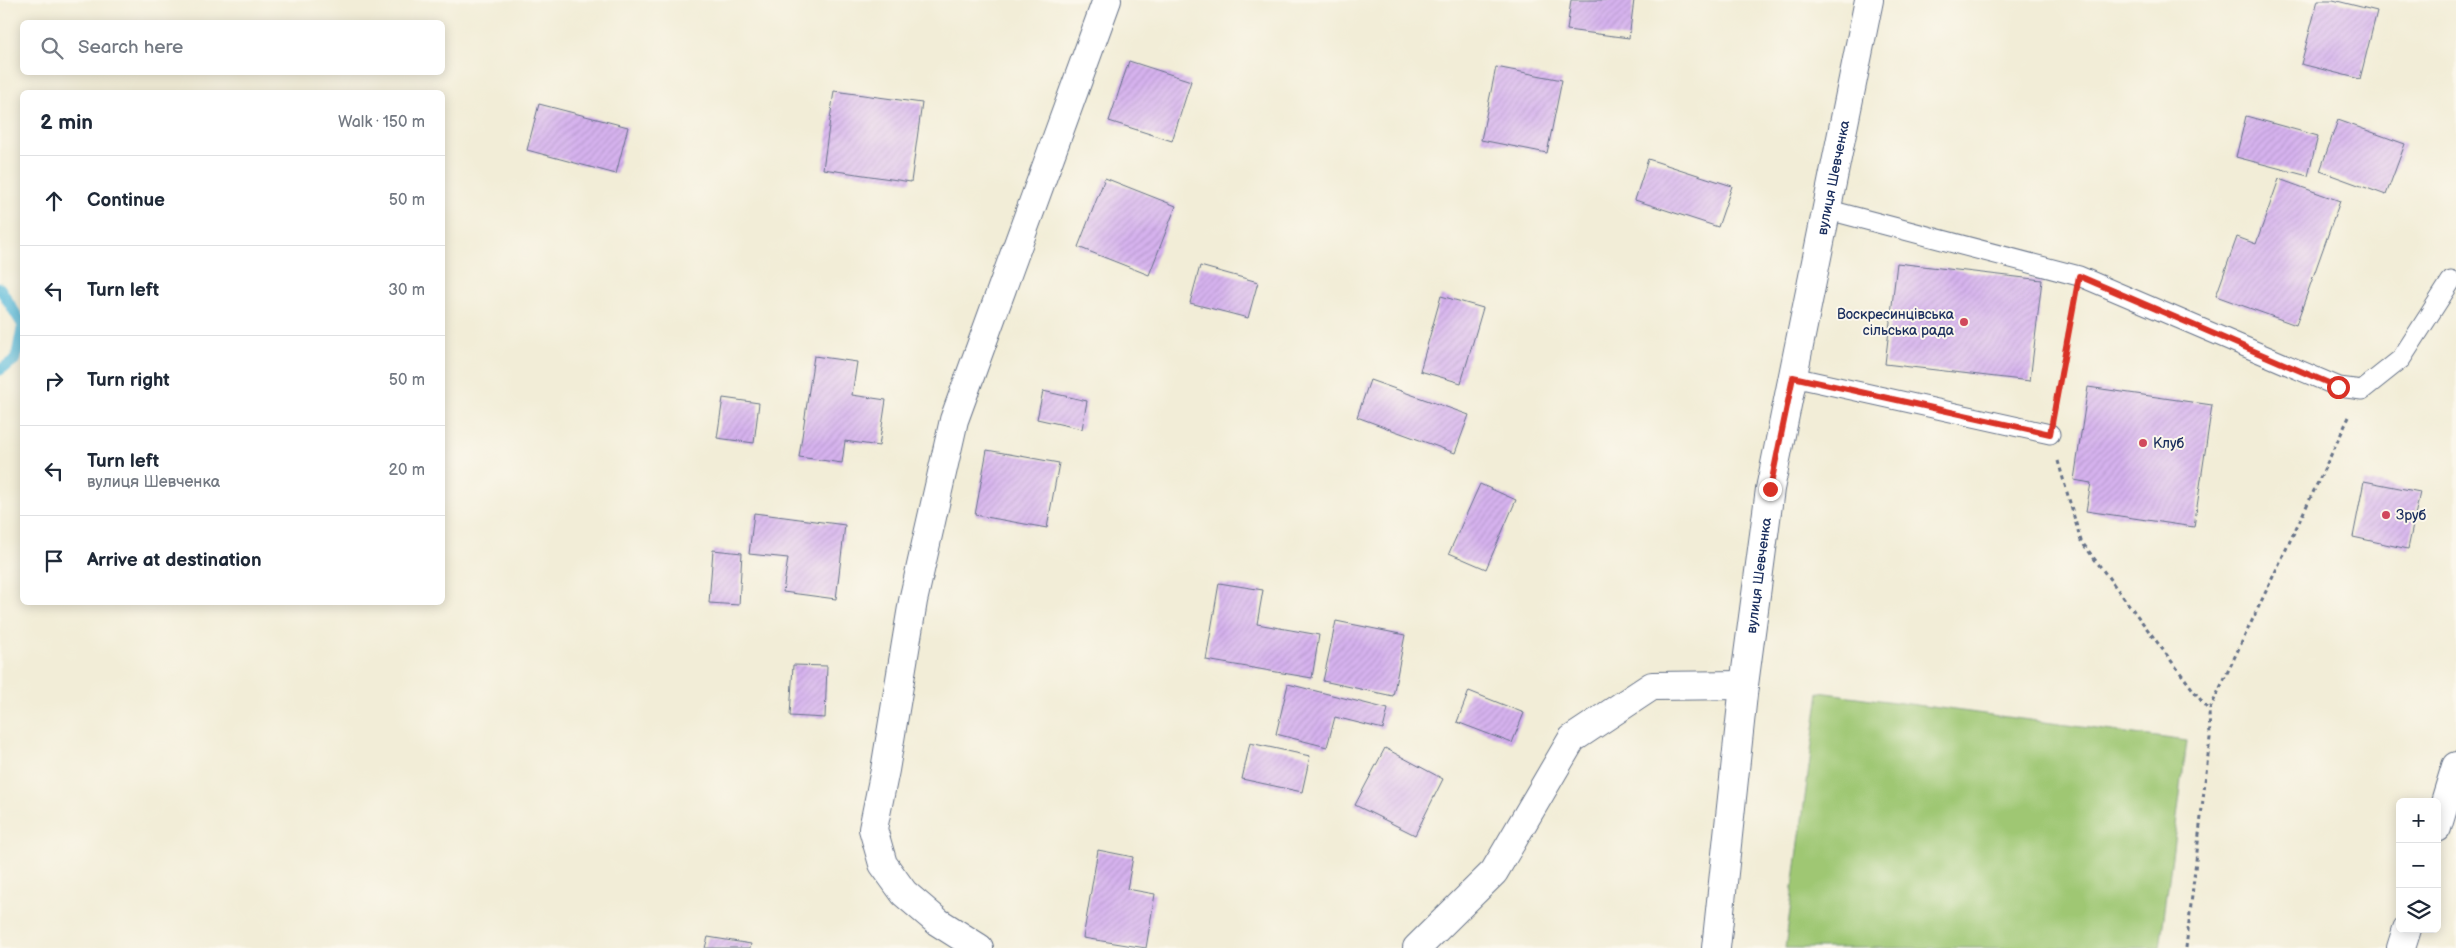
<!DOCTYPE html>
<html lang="en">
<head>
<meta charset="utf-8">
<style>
  :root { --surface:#fff; --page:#f6f6f7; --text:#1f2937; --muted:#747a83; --line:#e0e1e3 }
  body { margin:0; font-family:"Balsamiq Sans",sans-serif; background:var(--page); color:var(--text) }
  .controls { position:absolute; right:15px; bottom:15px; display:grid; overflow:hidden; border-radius:8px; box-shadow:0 2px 12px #0003 }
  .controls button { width:45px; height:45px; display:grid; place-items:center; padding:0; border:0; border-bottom:1px solid var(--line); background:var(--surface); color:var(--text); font:25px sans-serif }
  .stop { position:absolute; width:15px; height:15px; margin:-11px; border:4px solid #d93025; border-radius:50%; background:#fff }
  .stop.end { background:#d93025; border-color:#fff; box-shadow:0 1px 5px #0008 }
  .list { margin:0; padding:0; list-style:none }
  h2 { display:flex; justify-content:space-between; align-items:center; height:65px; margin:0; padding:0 20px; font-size:21px }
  h2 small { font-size:16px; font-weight:400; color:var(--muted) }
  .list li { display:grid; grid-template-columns:32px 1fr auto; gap:15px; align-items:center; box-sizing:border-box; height:90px; padding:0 20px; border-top:1px solid var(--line) }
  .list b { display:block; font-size:19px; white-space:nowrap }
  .list p { margin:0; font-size:16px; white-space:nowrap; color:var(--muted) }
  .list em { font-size:16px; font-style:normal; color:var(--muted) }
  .icon { flex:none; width:28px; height:28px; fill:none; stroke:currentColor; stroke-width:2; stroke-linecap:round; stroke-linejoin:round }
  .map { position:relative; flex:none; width:2456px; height:948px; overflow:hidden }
  .search { position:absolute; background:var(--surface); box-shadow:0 2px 12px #0003; left:20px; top:20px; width:425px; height:55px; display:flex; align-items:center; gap:12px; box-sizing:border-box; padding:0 18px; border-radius:8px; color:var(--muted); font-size:19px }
  .panel { position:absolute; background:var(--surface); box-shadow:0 2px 12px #0003; left:20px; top:90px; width:425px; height:515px; border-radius:8px }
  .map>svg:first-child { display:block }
  .grass { fill:#9fc773; stroke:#5d7b68 }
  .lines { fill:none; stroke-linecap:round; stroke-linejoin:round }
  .stream { stroke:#5cbbda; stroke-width:11 }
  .building { fill:url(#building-hatch) }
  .service-casing { stroke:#667288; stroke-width:21 }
  .minor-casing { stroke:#667288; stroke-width:30 }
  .path { stroke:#667288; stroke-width:3; stroke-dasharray:4 4; stroke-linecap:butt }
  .service { stroke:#fff; stroke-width:19 }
  .minor { stroke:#fff; stroke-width:28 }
  .route { stroke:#d93025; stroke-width:6 }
  .poi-dot { fill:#d1495b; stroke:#fbf7ec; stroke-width:2 }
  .labels { text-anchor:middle; stroke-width:4; stroke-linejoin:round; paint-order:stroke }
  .street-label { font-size:14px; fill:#1b2f5e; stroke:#fbf7ec }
  .poi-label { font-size:14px; fill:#1b2f5e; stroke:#fbf7ec; text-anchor:start }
</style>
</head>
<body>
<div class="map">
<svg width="2456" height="948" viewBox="0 0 2456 948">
  <defs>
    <pattern id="building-hatch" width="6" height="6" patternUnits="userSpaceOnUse" patternTransform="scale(1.25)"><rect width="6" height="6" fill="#d6b2ee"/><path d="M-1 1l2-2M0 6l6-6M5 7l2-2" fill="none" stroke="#b799ce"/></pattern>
  </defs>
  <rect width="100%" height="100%" fill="#fbf7ec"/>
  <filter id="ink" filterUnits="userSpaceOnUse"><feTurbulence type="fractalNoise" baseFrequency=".02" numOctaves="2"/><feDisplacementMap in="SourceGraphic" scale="10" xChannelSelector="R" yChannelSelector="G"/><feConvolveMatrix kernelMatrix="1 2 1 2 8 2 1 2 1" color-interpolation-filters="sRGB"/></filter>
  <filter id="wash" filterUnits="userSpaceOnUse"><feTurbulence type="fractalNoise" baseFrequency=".0096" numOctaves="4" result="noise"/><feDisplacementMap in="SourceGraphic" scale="20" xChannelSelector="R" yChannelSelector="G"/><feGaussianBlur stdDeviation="1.12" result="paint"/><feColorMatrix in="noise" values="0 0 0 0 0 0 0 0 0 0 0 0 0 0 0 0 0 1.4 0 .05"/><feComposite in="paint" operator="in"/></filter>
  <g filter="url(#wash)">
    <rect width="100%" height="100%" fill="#f2edd7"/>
    <path class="grass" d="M1819,692L2187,741L2160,948H1785Z"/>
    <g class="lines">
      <path class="stream" d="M0,288L22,324
        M0,370L16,359L22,329"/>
    </g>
    <g id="blocks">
      <path class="building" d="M1571,0H1634L1629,38L1567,30Z
        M2318,0H2333L2377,11L2360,79L2301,64Z
        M1129,61L1191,81L1172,141L1109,121Z
        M1496,67L1562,80L1547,153L1481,140Z
        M834,91L922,103L911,182L823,169Z
        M539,104L628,127L616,174L527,150Z
        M2246,116L2318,136L2308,176L2236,157Z
        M2338,120L2405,144L2386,195L2320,171Z
        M1648,159L1732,186L1718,227L1635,200Z
        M1105,178L1176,206L1149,275L1078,247Z
        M2279,179L2340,201L2296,325L2216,296L2237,237L2256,244Z
        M1897,263L2042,280L2030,381L1885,364Z
        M1200,266L1258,282L1248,318L1190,303Z
        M1441,296L1483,308L1461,383L1420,371Z
        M814,356L857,362L852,395L886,400L879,446L845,441L842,463L799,457Z
        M1370,380L1469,415L1455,453L1357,417Z
        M2088,387L2212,405L2194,527L2086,511L2091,483L2074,480Z
        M1043,391L1087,401L1082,429L1037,419Z
        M723,398L759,403L754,443L717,438Z
        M987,450L1059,463L1047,528L975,515Z
        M2364,481L2420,492L2408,549L2353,537Z
        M1480,484L1516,500L1486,569L1449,553Z
        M754,513L845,525L836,599L783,592L788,558L749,554Z
        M713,550L742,553L739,605L709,603Z
        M1219,583L1263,590L1257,624L1319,635L1312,678L1206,660Z
        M1336,621L1405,635L1393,696L1323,681Z
        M793,665L827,666L825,718L790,716Z
        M1288,684L1388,709L1383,729L1335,717L1327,747L1276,734Z
        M1469,691L1524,713L1512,743L1457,722Z
        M1250,743L1310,756L1302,792L1242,779Z
        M1385,748L1443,779L1415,835L1355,805Z
        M1098,850L1133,857L1127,889L1155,894L1146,948L1083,938Z
        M708,937L751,944L750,948H705Z"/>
    </g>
  </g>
  <g filter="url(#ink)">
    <use href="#blocks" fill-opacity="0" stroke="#667288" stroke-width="1"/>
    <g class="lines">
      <g class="service-casing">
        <path id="service" d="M1825,209L2079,276L2339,387L2362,390L2401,359L2451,281
          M1793,377L2050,434"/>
      </g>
      <g class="minor-casing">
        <g id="minor">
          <path d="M2437,828L2456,766"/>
          <path d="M979,948L938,922L904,893L883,864L873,829L885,770L913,601L954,420L1107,0"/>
          <path d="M1417,948L1494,872L1572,739L1652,686L1744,685"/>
          <path id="s1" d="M1716,948L1744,685L1770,489L1869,0"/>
          <path d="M2401,948L2407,929"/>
        </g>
      </g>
      <path class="path" d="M2055,406L2073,306
        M2058,461L2081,541L2209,711
        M2186,948L2210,738L2209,711L2349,417"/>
      <use href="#service" class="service"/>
      <use href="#minor" class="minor"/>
    </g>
  </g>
  <g class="lines" filter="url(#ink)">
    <path class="route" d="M1770,489L1793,377L2050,434L2079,276L2338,387"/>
  </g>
  <g class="poi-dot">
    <circle cx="1964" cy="322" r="5"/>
    <circle cx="2143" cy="443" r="5"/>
    <circle cx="2386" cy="515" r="5"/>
  </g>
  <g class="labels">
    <g class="street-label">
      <text dy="5" stroke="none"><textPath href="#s1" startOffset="780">вулиця Шевченка</textPath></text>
      <text dy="5" stroke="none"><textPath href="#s1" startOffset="375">вулиця Шевченка</textPath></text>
    </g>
    <g class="poi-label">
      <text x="1954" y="319" text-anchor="end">Воскресинцівська<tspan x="1954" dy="16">сільська рада</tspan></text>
      <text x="2153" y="448">Клуб</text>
      <text x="2396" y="520">Зруб</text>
    </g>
  </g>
</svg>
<div class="controls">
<button>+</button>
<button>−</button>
<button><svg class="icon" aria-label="layers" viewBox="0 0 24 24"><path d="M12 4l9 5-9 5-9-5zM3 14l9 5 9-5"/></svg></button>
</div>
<div class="stop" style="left:2338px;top:387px"></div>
<div class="stop end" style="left:1770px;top:489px"></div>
<div class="search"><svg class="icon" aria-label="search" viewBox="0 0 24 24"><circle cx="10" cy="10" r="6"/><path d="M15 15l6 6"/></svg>Search here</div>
<section class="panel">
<h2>2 min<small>Walk · 150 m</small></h2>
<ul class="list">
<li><svg class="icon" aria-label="ahead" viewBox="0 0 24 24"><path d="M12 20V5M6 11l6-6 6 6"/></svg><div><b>Continue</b></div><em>50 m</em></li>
<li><svg class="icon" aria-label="left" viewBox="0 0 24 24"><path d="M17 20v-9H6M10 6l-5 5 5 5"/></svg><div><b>Turn left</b></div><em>30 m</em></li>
<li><svg class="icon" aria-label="right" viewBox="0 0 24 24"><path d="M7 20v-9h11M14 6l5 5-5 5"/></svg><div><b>Turn right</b></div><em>50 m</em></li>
<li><svg class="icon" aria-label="left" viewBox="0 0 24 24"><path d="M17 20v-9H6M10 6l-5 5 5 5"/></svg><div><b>Turn left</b><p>вулиця Шевченка</p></div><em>20 m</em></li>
<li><svg class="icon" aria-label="arrive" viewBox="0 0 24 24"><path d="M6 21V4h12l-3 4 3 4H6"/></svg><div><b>Arrive at destination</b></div></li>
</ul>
</section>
</div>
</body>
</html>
